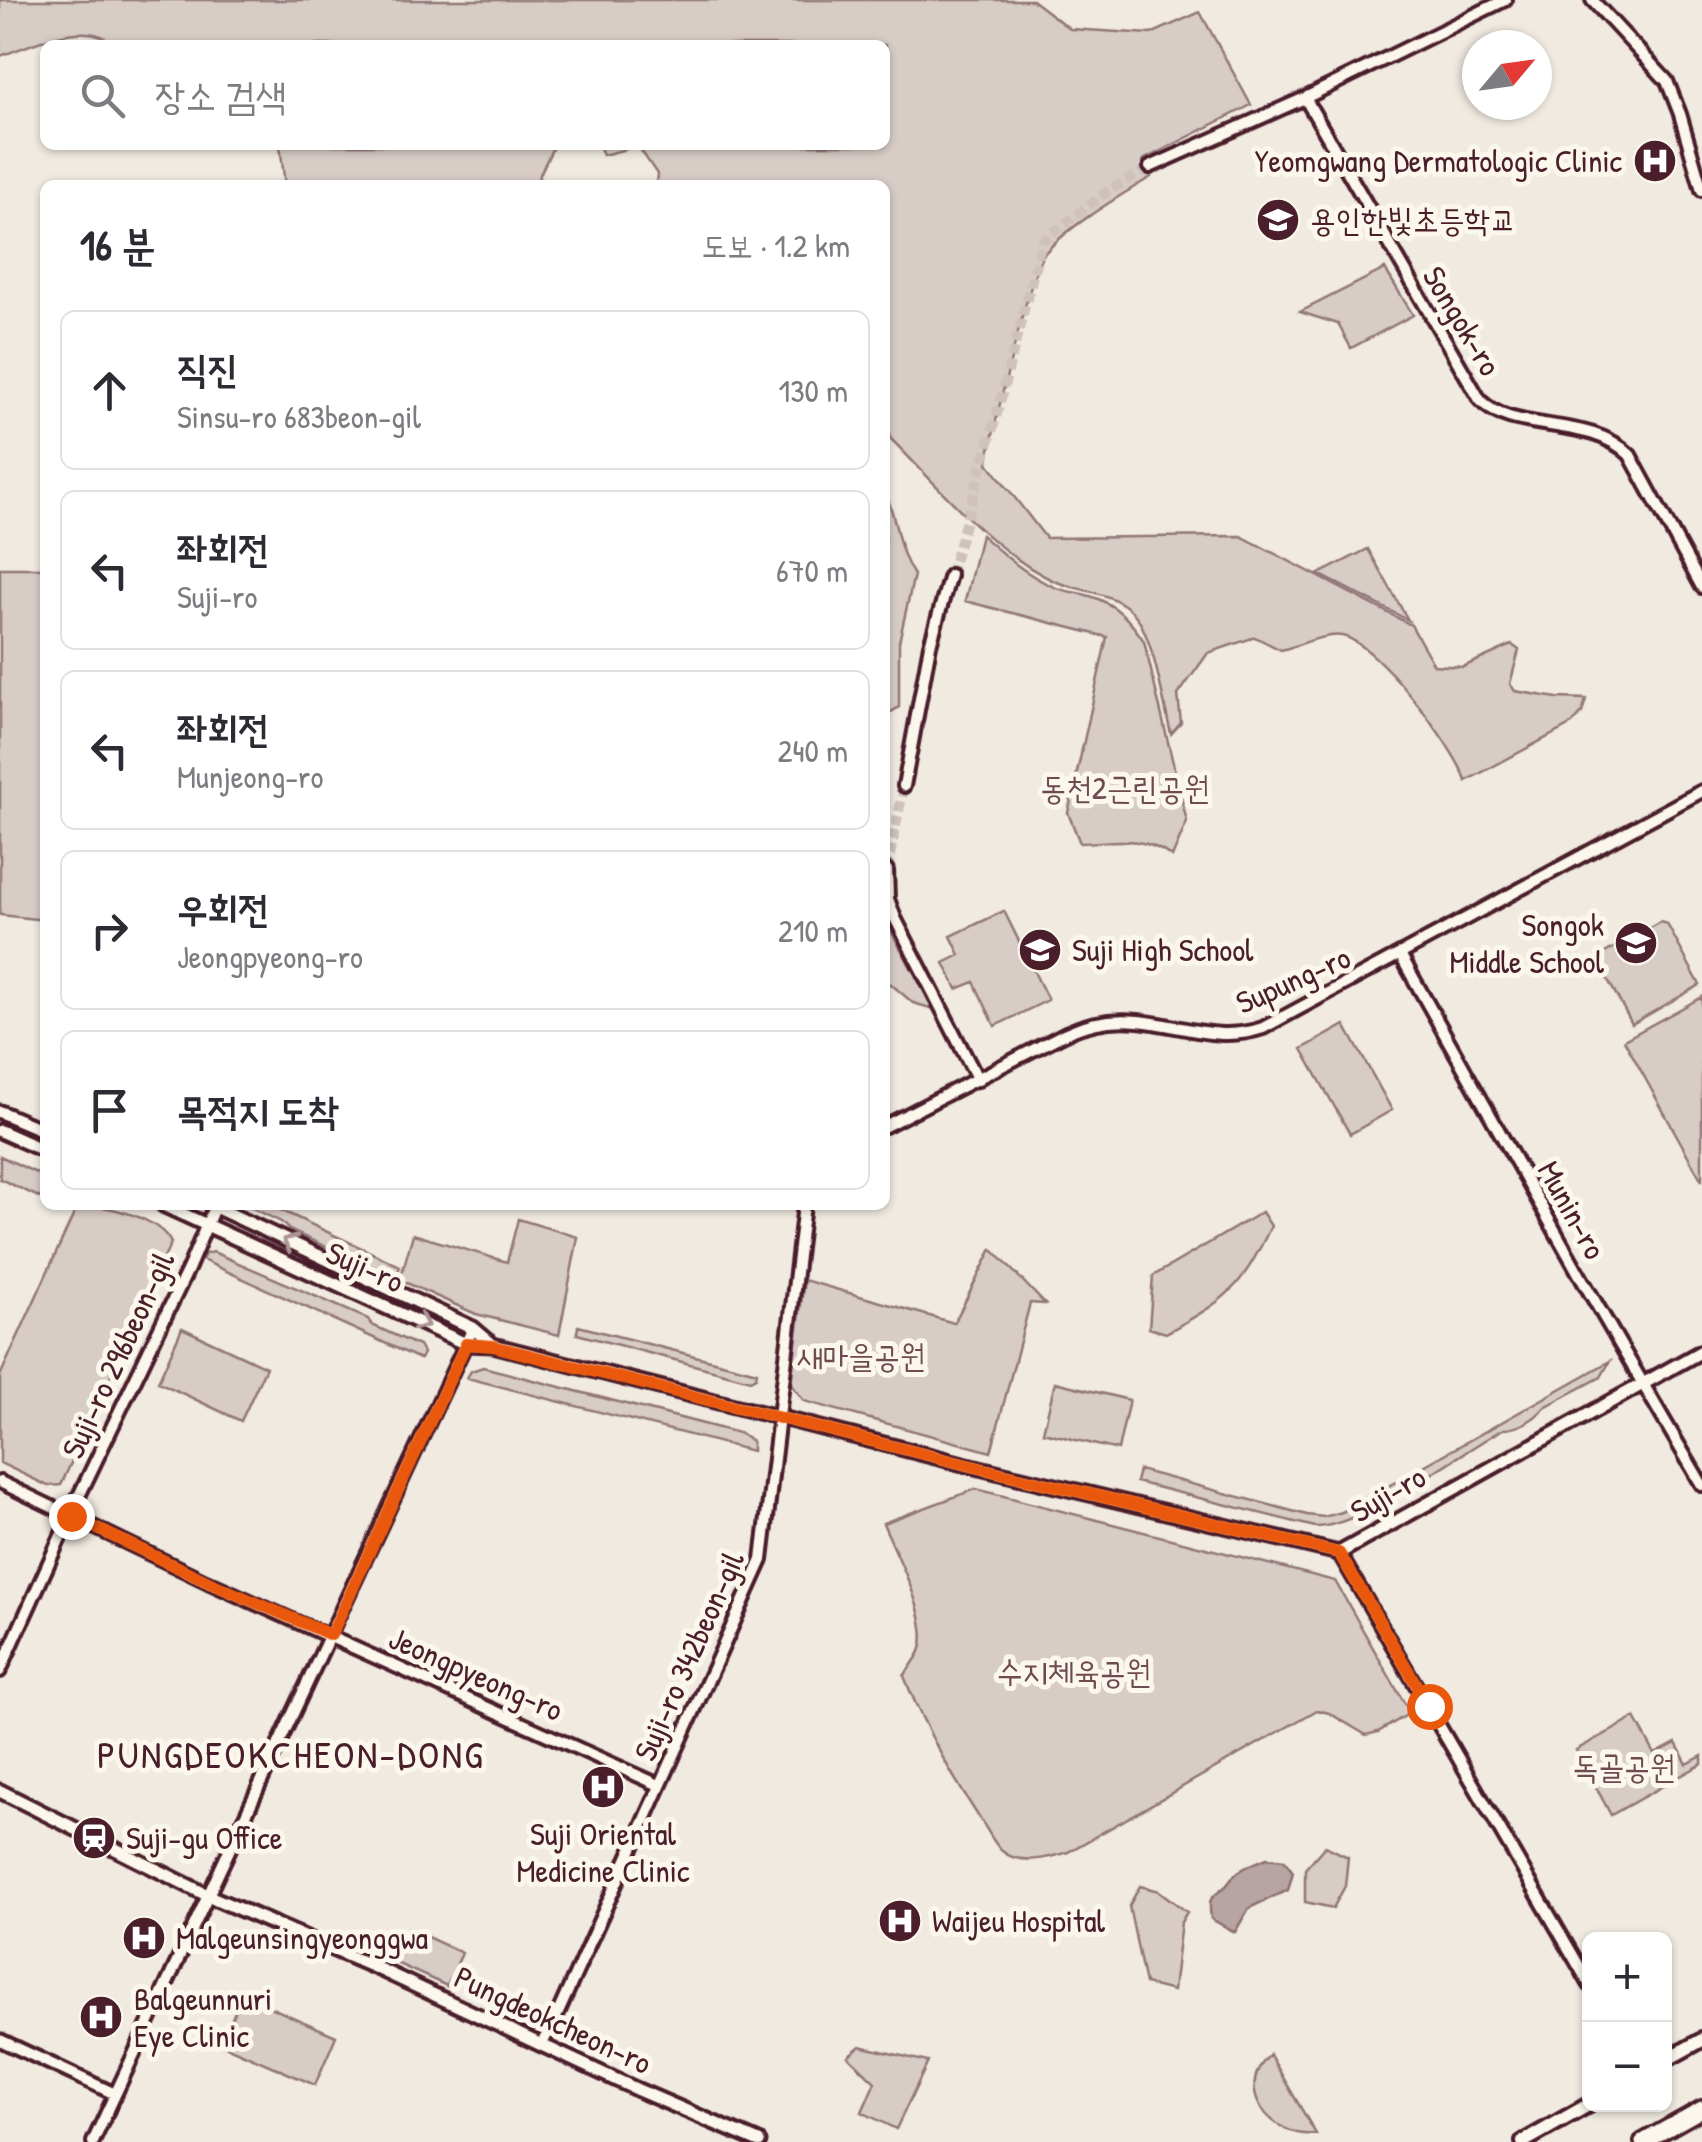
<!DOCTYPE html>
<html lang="ko">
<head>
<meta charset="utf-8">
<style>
  :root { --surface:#fff; --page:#f7f7f7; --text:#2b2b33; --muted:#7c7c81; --line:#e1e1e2 }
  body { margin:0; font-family:"Patrick Hand","Poor Story",sans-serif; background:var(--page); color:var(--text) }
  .controls { position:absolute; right:30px; bottom:30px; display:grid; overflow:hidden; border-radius:15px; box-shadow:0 2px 8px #0004 }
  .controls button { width:90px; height:90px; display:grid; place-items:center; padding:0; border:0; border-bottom:2px solid var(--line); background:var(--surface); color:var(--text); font:50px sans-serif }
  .compass { position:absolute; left:1462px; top:30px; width:90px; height:90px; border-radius:50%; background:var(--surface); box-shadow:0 2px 8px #0004; rotate:61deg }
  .stop { position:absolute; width:30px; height:30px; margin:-22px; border:8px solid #ea580c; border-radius:50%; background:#fff }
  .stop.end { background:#ea580c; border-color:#fff; box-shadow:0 2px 10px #0008 }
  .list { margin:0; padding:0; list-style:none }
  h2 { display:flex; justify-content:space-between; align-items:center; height:130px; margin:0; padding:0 40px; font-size:42px }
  h2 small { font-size:32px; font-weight:400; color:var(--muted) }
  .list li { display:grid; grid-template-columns:65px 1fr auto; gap:30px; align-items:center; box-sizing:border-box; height:160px; margin:0 20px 20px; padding:0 20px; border:2px solid var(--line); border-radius:15px }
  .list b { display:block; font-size:38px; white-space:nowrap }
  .list p { margin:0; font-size:32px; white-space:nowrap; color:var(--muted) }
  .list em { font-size:32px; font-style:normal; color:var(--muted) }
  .icon { flex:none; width:55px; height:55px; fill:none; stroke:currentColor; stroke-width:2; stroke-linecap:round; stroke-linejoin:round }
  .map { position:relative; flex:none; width:1702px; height:2142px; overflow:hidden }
  .search { position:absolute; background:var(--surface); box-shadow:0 2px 8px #0004; left:40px; top:40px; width:850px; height:110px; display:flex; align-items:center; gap:25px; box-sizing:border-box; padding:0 35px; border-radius:15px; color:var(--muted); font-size:38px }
  .panel { position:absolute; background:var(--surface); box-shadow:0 2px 8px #0004; left:40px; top:180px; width:850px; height:1030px; border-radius:15px }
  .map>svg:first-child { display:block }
  .green { fill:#d8ccc6; stroke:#917678; stroke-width:2.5 }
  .water { fill:#b8a4a2; stroke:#8c6f72; stroke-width:2.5 }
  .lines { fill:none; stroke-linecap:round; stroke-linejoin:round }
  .tertiary-tunnel { stroke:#cfc1bc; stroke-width:10; stroke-dasharray:10 5; stroke-linecap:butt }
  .tertiary-casing { stroke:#4a1f2b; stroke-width:18 }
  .secondary-casing { stroke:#4a1f2b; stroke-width:19 }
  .primary-casing { stroke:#4a1f2b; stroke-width:20 }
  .motorway-casing { stroke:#4a1f2b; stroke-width:22 }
  .tertiary { stroke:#fbf7ec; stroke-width:10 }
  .secondary { stroke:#fbf7ec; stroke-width:11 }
  .primary { stroke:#fbf7ec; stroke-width:12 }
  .motorway { stroke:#fbf7ec; stroke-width:15 }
  .oneway { stroke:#ab9695 }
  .route { stroke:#ea580c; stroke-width:12 }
  .labels { text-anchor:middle; stroke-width:10; stroke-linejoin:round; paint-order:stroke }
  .poi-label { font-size:32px; fill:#4a1f2b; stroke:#fbf7ec; text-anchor:start }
  .street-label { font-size:32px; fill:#4a1f2b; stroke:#fbf7ec }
  .park-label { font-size:32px; fill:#6e4a52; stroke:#fbf7ec }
  .quarter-label { font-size:38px; letter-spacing:2.5px; fill:#4a1f2b; stroke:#fbf7ec }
</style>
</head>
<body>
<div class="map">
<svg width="1702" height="2142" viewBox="0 0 1702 2142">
  <rect width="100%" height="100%" fill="#f0eae0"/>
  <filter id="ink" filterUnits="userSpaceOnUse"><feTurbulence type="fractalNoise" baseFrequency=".01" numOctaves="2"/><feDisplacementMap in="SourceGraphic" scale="20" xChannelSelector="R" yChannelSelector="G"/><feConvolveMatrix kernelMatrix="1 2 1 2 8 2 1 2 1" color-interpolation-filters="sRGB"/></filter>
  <g filter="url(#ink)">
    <path class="green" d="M0,0H1032L1070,29L1151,34L1200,12L1251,105L1143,160L1151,177C1120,196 1068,226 1044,254C1031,269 991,436 988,463L1046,538L1241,536L1411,625L1434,665L1463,667L1512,645L1519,650L1510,684L1515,691L1557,698L1586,699L1582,713L1572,724L1466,781C1455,747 1376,642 1342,636C1325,633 1298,646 1281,650L1255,637L1208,653L1178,695L1181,723L1171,734C1163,701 1154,641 1136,616C1117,591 1078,592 1052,580C993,552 936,484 890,438L885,418V185H656L657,174L638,146L603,155L599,145H885V45H115C86,16 32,46 0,56Z
      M280,145H554L535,185H285Z
      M1385,269L1413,315L1351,348L1338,324L1300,312Z
      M885,491C897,519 897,550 914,575L899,642V707L885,716Z
      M981,535C1004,555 1024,573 1052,586C1064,592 1077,592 1090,596C1116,604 1129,619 1144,641L1187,822L1172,857C1141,834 1116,842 1080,843L1068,813L1107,637L965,601Z
      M1368,549L1408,620L1319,574Z
      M0,568H45V920L0,915Z
      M1004,911L1048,1000L995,1026L974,982L957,989L944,963L960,955L951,936Z
      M885,918L887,924L934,1009L913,1003L885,979Z
      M1660,922L1667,924L1700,985L1632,1024L1596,958Z
      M1702,997V1181L1624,1040Z
      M1345,1025L1392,1110L1350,1134L1302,1049Z
      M0,1156L45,1177V1200L0,1179Z
      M78,1205C105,1205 158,1216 171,1243L61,1485L48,1486L0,1463V1376Z
      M246,1205H270L400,1266L396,1279L289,1230L281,1222Z
      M1262,1212L1271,1226C1240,1291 1227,1299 1166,1333L1149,1328L1153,1276Z
      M518,1219L578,1237L559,1335L476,1314L400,1280L413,1234L507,1262Z
      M992,1249L1045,1304L1030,1303L991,1452L804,1401L791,1384L804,1280L954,1323Z
      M213,1252L368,1319L372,1325L419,1346L423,1353L420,1359L202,1260L205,1254Z
      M578,1326L757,1372L756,1377L750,1380L577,1334Z
      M182,1328L266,1367L241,1421L158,1382Z
      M1610,1361L1601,1377L1545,1407C1535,1419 1519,1429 1503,1429C1460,1453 1360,1528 1315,1527L1136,1482L1139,1470L1307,1515L1324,1517L1342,1512Z
      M483,1367L742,1434L752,1442V1451L467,1378L471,1371Z
      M1055,1382L1129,1400L1118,1450L1043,1432Z
      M976,1489L1335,1581L1410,1713L1378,1732L1366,1735L1329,1713L1317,1710L1068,1852C1049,1858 1019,1866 1002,1851C993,1843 987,1828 980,1819C950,1773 924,1727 904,1676C909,1668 918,1658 921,1649C931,1619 895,1552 883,1523Z
      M1635,1718L1655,1754L1676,1743L1687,1764L1702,1756V1764L1611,1815L1576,1750Z
      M1325,1846L1348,1857L1345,1886L1333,1908L1305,1902V1869Z
      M1140,1886L1159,1891L1187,1912L1181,1922L1173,1991L1145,1984L1129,1906Z
      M408,1928L462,1953L447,1986L396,1963L394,1958Z
      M242,1995L336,2036L315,2085L221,2044Z
      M860,2046L928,2062L896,2129L862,2112L875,2082L848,2056Z
      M1270,2055L1316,2134C1273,2139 1231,2089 1270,2055Z"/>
    <path class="water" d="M1267,1858L1284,1860L1293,1872L1288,1890L1249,1908L1235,1932L1211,1919C1208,1895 1210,1900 1226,1886C1230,1882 1233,1876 1237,1873C1246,1866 1257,1862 1267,1858Z"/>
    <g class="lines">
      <path class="tertiary-tunnel" d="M950,575L994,425L1042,241L1108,191L1150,167
        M887,870L904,786"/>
      <g class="tertiary-casing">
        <path id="tertiary" d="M1592,0L1667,81L1680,114L1702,190
          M1305,98L1480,400C1511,435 1589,414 1630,455L1702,587
          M1150,167L1305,98L1505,0
          M904,786L930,645L950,575
          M887,870L888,899L895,918L978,1080
          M1401,956L1583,1281L1702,1485
          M885,1126L1066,1033C1144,997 1196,1051 1263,1028L1702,791
          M0,1482L208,1582L659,1785
          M1339,1553L1590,1985
          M0,1671L78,1498L189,1267L215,1205
          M0,2040L115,2094
          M541,2045L553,2024L762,1560L804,1205
          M93,2142L473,1328"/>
      </g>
      <g class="secondary-casing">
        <path id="secondary" d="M0,1112L45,1131
          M0,1131L45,1151
          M163,1205L466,1344L493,1345L967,1465L1339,1553L1702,1351
          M211,1205L473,1328L493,1345
          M0,1791L209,1896L381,1970L638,2090L759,2142"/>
      </g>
      <g class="primary-casing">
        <path id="primary" d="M1664,2061L1702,2040
          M1523,2142L1590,2104"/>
      </g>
      <g class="motorway-casing">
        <path id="motorway" d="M1643,2142L1702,2109"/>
      </g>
      <use href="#tertiary" class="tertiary"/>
      <use href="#secondary" class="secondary"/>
      <use href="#primary" class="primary"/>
      <use href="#motorway" class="motorway"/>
    </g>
    <defs><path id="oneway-chevron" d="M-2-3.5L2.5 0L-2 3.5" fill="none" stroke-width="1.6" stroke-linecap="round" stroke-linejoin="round" transform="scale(2.5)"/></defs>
    <g class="oneway">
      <use href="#oneway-chevron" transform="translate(289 1242) rotate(-154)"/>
      <use href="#oneway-chevron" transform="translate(422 1323) rotate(24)"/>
    </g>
  </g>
  <g class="lines" filter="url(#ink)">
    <path class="route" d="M71,1516L208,1582L331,1635L466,1344L493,1346L967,1465L1339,1553L1429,1706"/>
  </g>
  <defs>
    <g id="hospital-disc" transform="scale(2.25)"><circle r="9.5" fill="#4a1f2b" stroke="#fbf7ec"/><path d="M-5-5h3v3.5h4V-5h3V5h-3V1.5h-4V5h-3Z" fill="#fff"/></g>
    <g id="school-disc" transform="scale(2.25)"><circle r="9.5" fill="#4a1f2b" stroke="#fbf7ec"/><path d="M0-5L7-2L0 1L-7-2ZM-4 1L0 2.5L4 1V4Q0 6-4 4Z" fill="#fff"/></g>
    <g id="station-disc" transform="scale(2.25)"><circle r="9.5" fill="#4a1f2b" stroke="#fbf7ec"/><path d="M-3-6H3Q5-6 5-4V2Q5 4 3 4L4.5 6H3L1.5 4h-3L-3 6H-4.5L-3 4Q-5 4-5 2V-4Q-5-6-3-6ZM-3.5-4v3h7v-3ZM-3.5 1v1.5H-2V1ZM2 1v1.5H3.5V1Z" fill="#fff"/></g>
  </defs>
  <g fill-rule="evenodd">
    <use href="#hospital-disc" x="1655" y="161"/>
    <use href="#school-disc" x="1278" y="220"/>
    <use href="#school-disc" x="1636" y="943"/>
    <use href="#school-disc" x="1040" y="950"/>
    <use href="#hospital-disc" x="603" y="1787"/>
    <use href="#station-disc" x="94" y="1838"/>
    <use href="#hospital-disc" x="900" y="1921"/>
    <use href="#hospital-disc" x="144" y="1938"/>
    <use href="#hospital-disc" x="101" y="2017"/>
  </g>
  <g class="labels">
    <g class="poi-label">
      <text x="1622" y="172" text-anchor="end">Yeomgwang Dermatologic Clinic</text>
      <text x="1310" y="231">용인한빛초등학교</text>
      <text x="1604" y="936" text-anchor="end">Songok<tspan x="1604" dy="37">Middle School</tspan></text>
      <text x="1072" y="961">Suji High School</text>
      <text x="603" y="1845" text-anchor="middle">Suji Oriental<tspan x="603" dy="37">Medicine Clinic</tspan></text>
      <text x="126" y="1849">Suji-gu Office</text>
      <text x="932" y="1932">Waijeu Hospital</text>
      <text x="176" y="1949">Malgeunsingyeonggwa</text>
      <text x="134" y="2010">Balgeunnuri<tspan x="134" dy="37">Eye Clinic</tspan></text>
    </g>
    <g class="street-label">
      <text transform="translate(1462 321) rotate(59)" y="11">Songok-ro</text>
      <text transform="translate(1293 980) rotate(-24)" y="11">Supung-ro</text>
      <text transform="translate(1572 1210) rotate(61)" y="11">Munin-ro</text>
      <text transform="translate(365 1267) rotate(24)" y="11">Suji-ro</text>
      <text transform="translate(118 1355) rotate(-65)" y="11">Suji-ro 296beon-gil</text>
      <text transform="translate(1388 1494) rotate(-30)" y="11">Suji-ro</text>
      <text transform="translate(689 1656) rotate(-66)" y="11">Suji-ro 342beon-gil</text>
      <text transform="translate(476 1674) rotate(24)" y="11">Jeongpyeong-ro</text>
      <text transform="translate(553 2020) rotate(25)" y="11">Pungdeokcheon-ro</text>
    </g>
    <g class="park-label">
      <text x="1125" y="799">동천2근린공원</text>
      <text x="861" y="1367">새마을공원</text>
      <text x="1074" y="1683">수지체육공원</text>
      <text x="1624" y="1778">독골공원</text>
    </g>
    <g class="quarter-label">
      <text x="291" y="1768">PUNGDEOKCHEON-DONG</text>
    </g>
  </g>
</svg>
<div class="controls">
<button>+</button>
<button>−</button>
</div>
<svg class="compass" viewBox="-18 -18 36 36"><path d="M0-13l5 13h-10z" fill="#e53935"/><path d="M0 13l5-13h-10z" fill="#7c7c81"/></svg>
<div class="stop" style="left:1429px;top:1706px"></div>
<div class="stop end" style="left:71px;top:1516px"></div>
<div class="search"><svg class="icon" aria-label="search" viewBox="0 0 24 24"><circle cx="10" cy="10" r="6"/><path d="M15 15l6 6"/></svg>장소 검색</div>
<section class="panel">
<h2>16 분<small>도보 · 1.2 km</small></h2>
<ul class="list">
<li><svg class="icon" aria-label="ahead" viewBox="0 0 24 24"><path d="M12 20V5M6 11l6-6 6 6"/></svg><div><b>직진</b><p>Sinsu-ro 683beon-gil</p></div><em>130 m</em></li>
<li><svg class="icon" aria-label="left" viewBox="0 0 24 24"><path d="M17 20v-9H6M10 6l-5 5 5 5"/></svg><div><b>좌회전</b><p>Suji-ro</p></div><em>670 m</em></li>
<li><svg class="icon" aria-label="left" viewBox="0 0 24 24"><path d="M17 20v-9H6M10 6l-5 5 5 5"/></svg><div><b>좌회전</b><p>Munjeong-ro</p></div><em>240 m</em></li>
<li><svg class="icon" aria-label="right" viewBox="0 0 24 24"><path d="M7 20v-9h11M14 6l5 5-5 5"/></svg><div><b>우회전</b><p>Jeongpyeong-ro</p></div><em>210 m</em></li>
<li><svg class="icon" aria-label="arrive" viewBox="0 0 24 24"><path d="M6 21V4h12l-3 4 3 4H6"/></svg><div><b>목적지 도착</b></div></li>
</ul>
</section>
</div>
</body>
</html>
